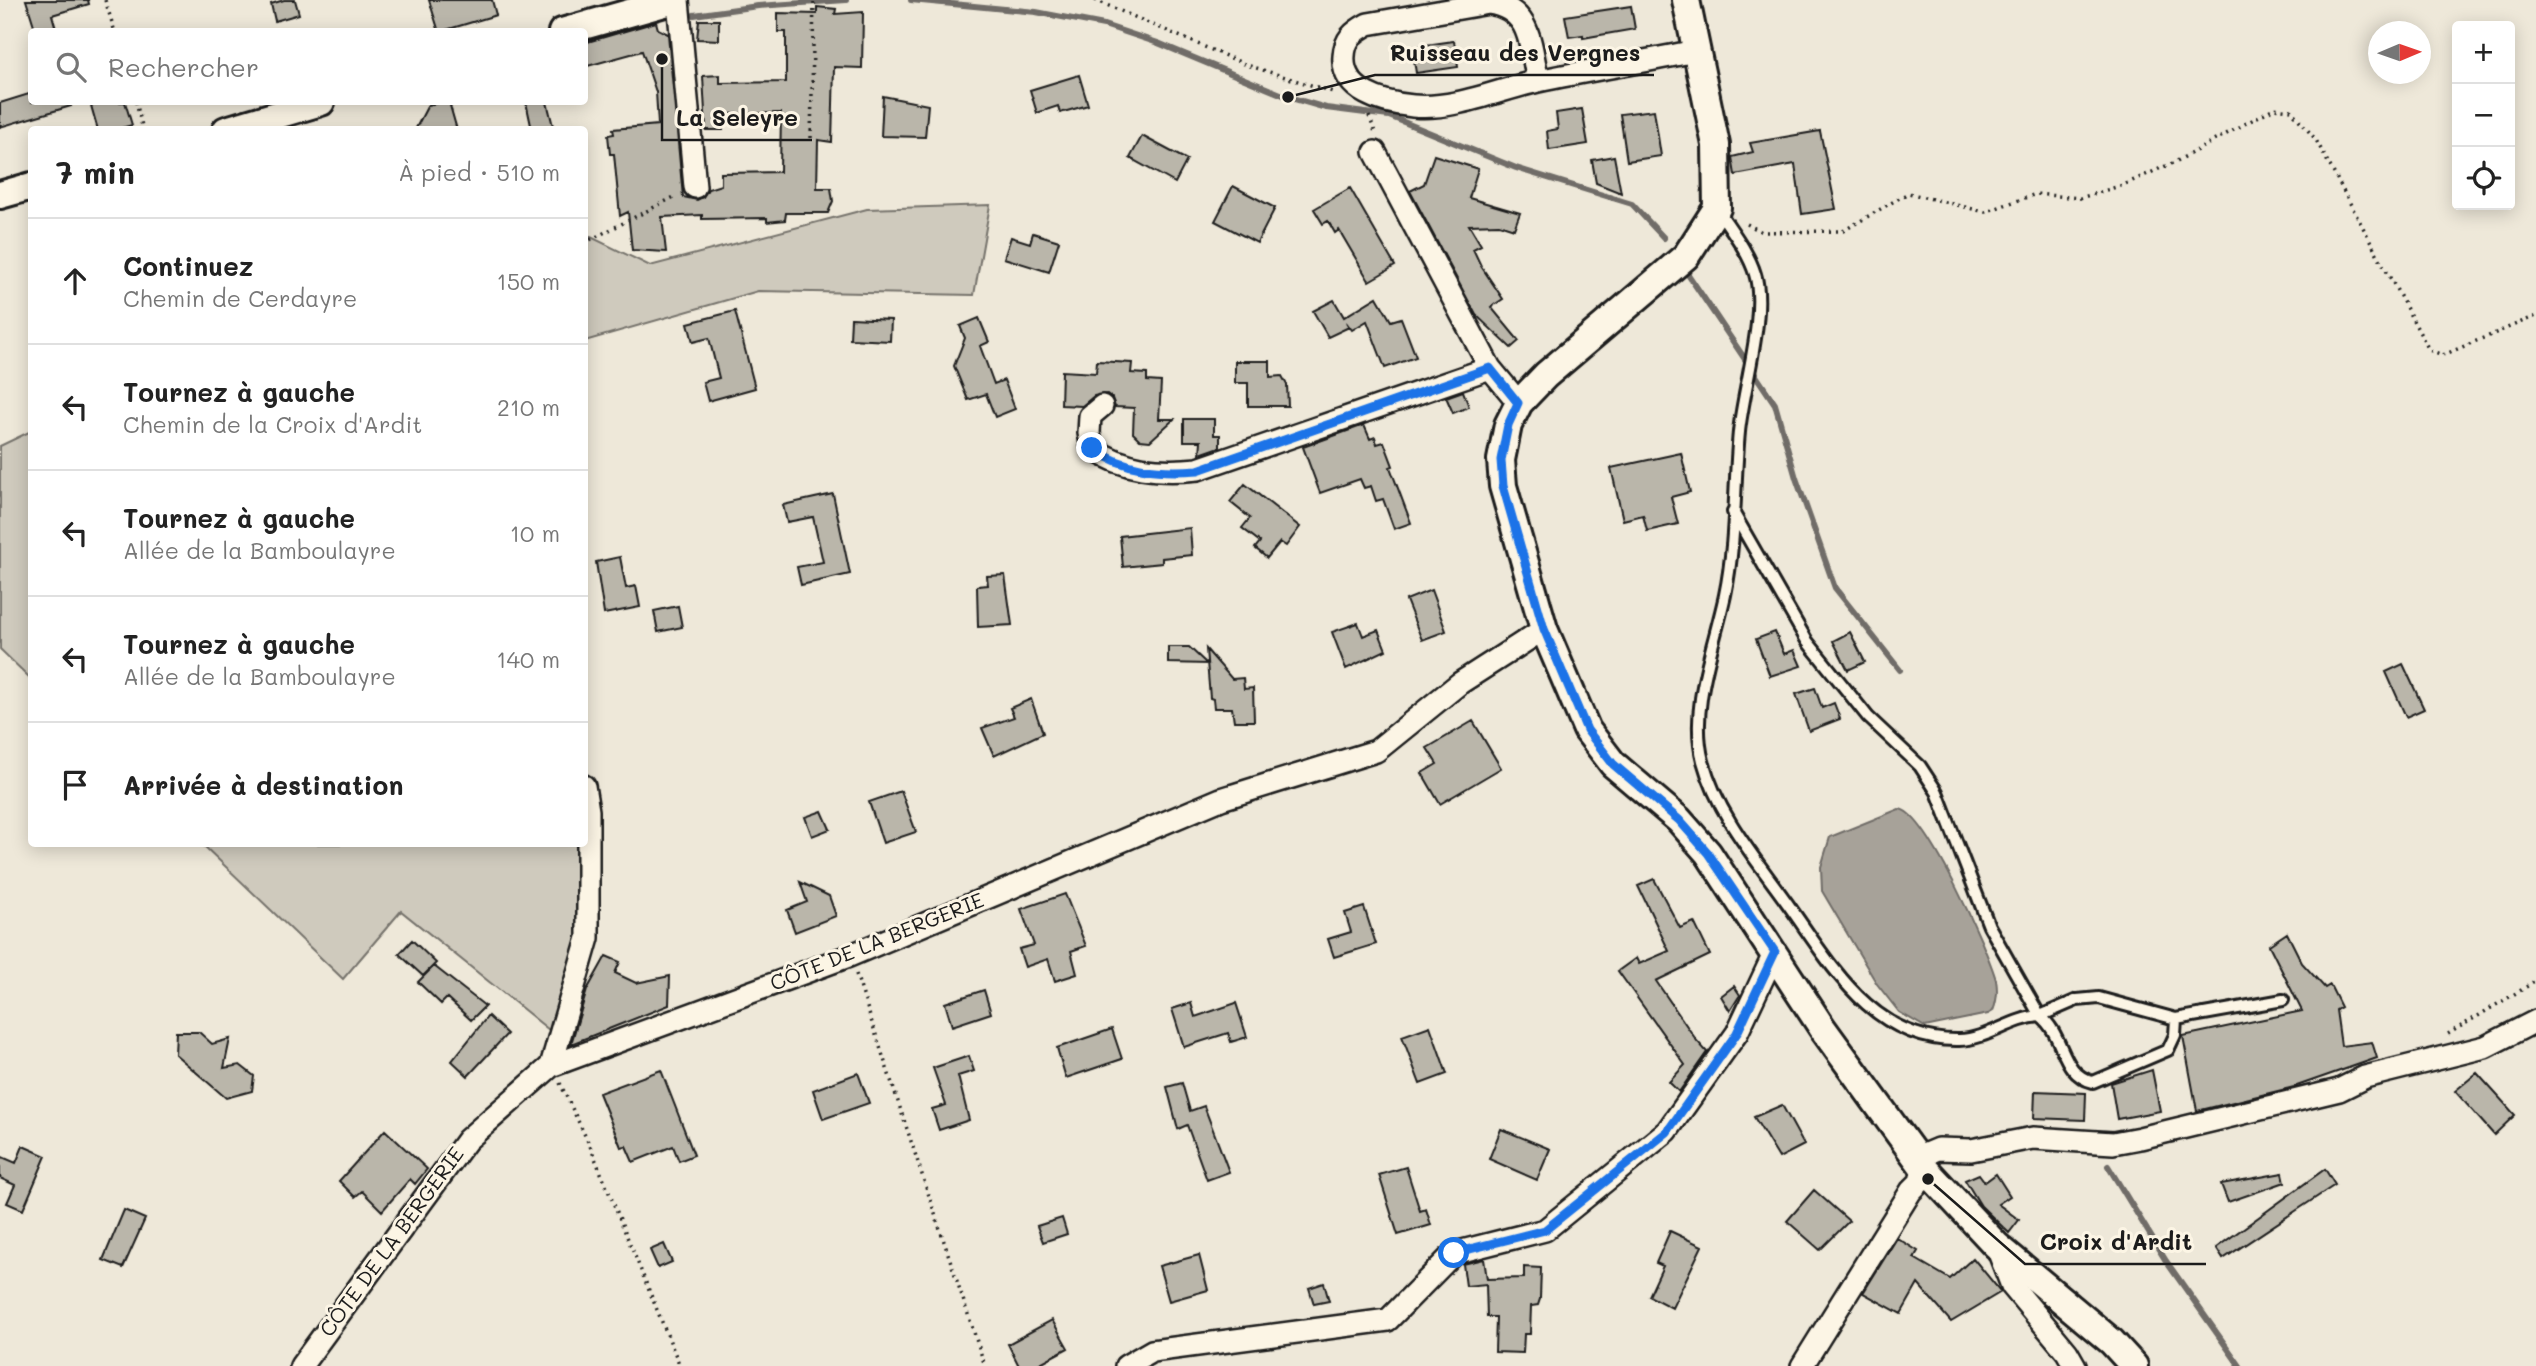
<!DOCTYPE html>
<html lang="fr">
<head>
<meta charset="utf-8">
<style>
  :root { --surface:#fff; --page:#f6f6f6; --text:#222; --muted:#767676; --line:#e0e0e0 }
  body { margin:0; font-family:Mali,sans-serif; background:var(--page); color:var(--text) }
  .controls { position:absolute; right:21px; top:21px; display:grid; overflow:hidden; border-radius:7px; box-shadow:0 4px 18px #0003 }
  .controls button { width:63px; height:63px; display:grid; place-items:center; padding:0; border:0; border-bottom:2px solid var(--line); background:var(--surface); color:var(--text); font:35px sans-serif }
  .compass { position:absolute; left:2368px; top:21px; width:63px; height:63px; border-radius:50%; background:var(--surface); box-shadow:0 4px 18px #0003; rotate:88deg }
  .stop { position:absolute; width:21px; height:21px; margin:-16px; border:5px solid #1a73e8; border-radius:50%; background:#fff }
  .stop.end { background:#1a73e8; border-color:#fff; box-shadow:0 2px 7px #0008 }
  .list { margin:0; padding:0; list-style:none }
  h2 { display:flex; justify-content:space-between; align-items:center; height:91px; margin:0; padding:0 28px; font-size:30px }
  h2 small { font-size:23px; font-weight:400; color:var(--muted) }
  .list li { display:grid; grid-template-columns:46px 1fr auto; gap:21px; align-items:center; box-sizing:border-box; height:126px; padding:0 28px; border-top:2px solid var(--line) }
  .list b { display:block; font-size:26px; white-space:nowrap }
  .list p { margin:0; font-size:23px; white-space:nowrap; color:var(--muted) }
  .list em { font-size:23px; font-style:normal; color:var(--muted) }
  .icon { flex:none; width:38px; height:38px; fill:none; stroke:currentColor; stroke-width:2; stroke-linecap:round; stroke-linejoin:round }
  .map { position:relative; flex:none; width:2536px; height:1366px; overflow:hidden }
  .search { position:absolute; background:var(--surface); box-shadow:0 4px 18px #0003; left:28px; top:28px; width:560px; height:77px; display:flex; align-items:center; gap:18px; box-sizing:border-box; padding:0 24px; border-radius:7px; color:var(--muted); font-size:26px }
  .panel { position:absolute; background:var(--surface); box-shadow:0 4px 18px #0003; left:28px; top:126px; width:560px; height:721px; border-radius:7px }
  .map>svg:first-child { display:block }
  .green { fill:#cfcabd; stroke:#76736c; stroke-width:2 }
  .water { fill:#a7a299; stroke:#6f6c67; stroke-width:2 }
  .lines { fill:none; stroke-linecap:round; stroke-linejoin:round }
  .stream { stroke:#6f6c67; stroke-width:6 }
  .building { fill:#bab6aa; stroke:#1c1c1c; stroke-width:2 }
  .service-casing { stroke:#1c1c1c; stroke-width:16 }
  .minor-casing { stroke:#1c1c1c; stroke-width:26 }
  .tertiary-casing { stroke:#1c1c1c; stroke-width:32 }
  .path { stroke:#1c1c1c; stroke-width:3.5; stroke-dasharray:2 5; stroke-linecap:butt }
  .service { stroke:#fcf5e5; stroke-width:10 }
  .minor { stroke:#fcf5e5; stroke-width:21 }
  .tertiary { stroke:#fcf5e5; stroke-width:26 }
  .route { stroke:#1a73e8; stroke-width:9 }
  .labels { text-anchor:middle; stroke-width:6; stroke-linejoin:round; paint-order:stroke }
  .street-label { font-size:21px; fill:#1c1c1c; stroke:#fcf5e5 }
  .leader { fill:none; stroke:#1c1c1c; stroke-width:2.5 }
  .callout-dot { fill:#1c1c1c; stroke:#fcf5e5; stroke-width:2.5 }
  .callout-label { font-size:23px; text-anchor:middle; font-weight:bold; fill:#1c1c1c; stroke:#fcf5e5; stroke-width:6; stroke-linejoin:round; paint-order:stroke }
</style>
</head>
<body>
<div class="map">
<svg width="2536" height="1366" viewBox="0 0 2536 1366">
  <rect width="100%" height="100%" fill="#eee8d9"/>
  <filter id="ink" filterUnits="userSpaceOnUse"><feTurbulence type="fractalNoise" baseFrequency=".0143" numOctaves="2"/><feDisplacementMap in="SourceGraphic" scale="14" xChannelSelector="R" yChannelSelector="G"/><feConvolveMatrix kernelMatrix="1 2 1 2 8 2 1 2 1" color-interpolation-filters="sRGB"/></filter>
  <g filter="url(#ink)">
    <path class="green" d="M990,205L974,295L758,291L585,341V234L650,266L867,209Z
      M31,431V679L0,649V446Z
      M202,844H580L579,941L554,1034L401,911L343,979Z"/>
    <path class="water" d="M1899,809C1926,811 1988,951 1996,980C1998,991 1997,1001 1993,1011L1988,1014L1925,1027L1899,1012L1877,984L1822,891L1821,867L1830,837Z"/>
    <g class="lines">
      <path class="stream" d="M911,0L1036,12L1104,25L1158,43L1288,97L1326,108L1389,116L1516,168L1632,204L1664,238
        M694,15L758,6L846,0
        M1683,267L1775,404L1796,478L1835,588L1900,670
        M2108,1166L2166,1261L2240,1366"/>
    </g>
    <path class="building" d="M26,0H88L89,4L52,15L56,29L36,32Z
      M284,0H295L299,14L275,21L271,4Z
      M429,0H492L496,15L439,32Z
      M1631,6L1635,29L1583,38V35L1569,37L1565,16Z
      M817,7L836,9L835,14L863,12L862,68L834,67L832,142L818,140L817,188H831L833,201L828,213H786L785,220L767,222V218L702,219V215L662,217L666,252L632,250L628,212L620,216L614,154H610L608,135L614,134L613,129L658,125L656,92L642,51L584,67V43L656,22L658,29L668,34L683,197L697,200L703,197L708,189L721,185V173L780,172L781,113L723,114V130H706L703,76L720,75V83L786,82V32H778V13L817,14Z
      M699,20H719V40L697,39Z
      M1454,41L1458,67L1416,73L1412,47Z
      M1079,75L1088,105L1060,113L1058,106L1037,113L1030,90Z
      M32,93V102H70L71,106L0,127V103Z
      M883,96L928,105L925,137L881,136Z
      M90,102H125L132,125L115,130H98Z
      M442,102H449L457,130H415L428,105Z
      M526,102H547L554,130H532Z
      M1582,109L1588,144L1549,150L1547,131L1558,129L1556,113Z
      M1654,110L1661,156L1627,161L1620,114Z
      M1820,131L1836,209L1802,214L1795,164L1735,175L1732,157L1753,152L1750,143Z
      M1142,136L1187,160L1175,183L1130,158Z
      M1434,155L1478,169L1469,198L1520,213L1514,229L1499,224L1469,225L1481,245L1473,249L1481,266L1503,299L1491,307L1519,341L1511,348L1476,315L1410,191L1424,184Z
      M1614,156L1621,193L1596,183L1592,160Z
      M1233,186L1275,208L1257,243L1215,221Z
      M1350,188L1395,266L1369,281L1339,230L1335,233L1328,221L1323,224L1314,209Z
      M1033,233L1059,241L1049,272L1004,258L1011,237L1030,243Z
      M1377,297L1391,321L1401,318L1416,357L1385,368L1367,321L1352,330L1346,322L1349,327L1328,337L1313,311L1334,300L1344,317Z
      M735,311L755,388L708,401L703,382L719,378L709,338L693,342L688,323Z
      M851,318L891,320L890,341L850,339Z
      M979,318L989,342L980,346L994,384L1004,380L1015,409L995,417L986,394L968,400L954,366L965,338L960,326Z
      M1097,361L1132,363L1131,373L1147,374V381L1161,382L1159,419H1174L1150,441L1140,440L1133,433L1134,408L1115,407L1112,398L1107,394L1094,396L1082,406L1061,405L1062,371L1096,373Z
      M1235,361H1270V377L1282,376L1287,385L1288,406H1248V383H1235Z
      M1463,391L1469,407L1453,413L1446,397Z
      M1184,419H1214V435H1220V447L1200,454L1201,441H1184Z
      M1364,425L1370,439L1375,437L1377,444L1384,442L1393,466L1390,467L1411,523L1394,529L1383,499L1376,501L1371,486L1364,488L1360,479L1320,493L1303,447Z
      M1681,453L1690,492L1671,497L1678,524L1647,531L1643,515L1623,520L1611,468Z
      M1245,484L1300,527L1286,546L1280,542L1267,558L1255,548L1260,542L1242,528L1250,518L1230,502Z
      M833,494L850,574L801,585L797,567L823,562L813,517L787,522L783,505Z
      M1190,528L1192,555L1162,558V563L1123,567L1120,536Z
      M620,557L626,588L636,586L640,607L604,614L596,562Z
      M1005,575L1012,625L978,627L977,586L988,585L987,576Z
      M1431,590L1446,631L1422,640L1406,600Z
      M678,606L682,627L658,632L654,611Z
      M1358,623L1363,636L1378,630L1386,650L1346,669L1332,632Z
      M1775,632L1784,654L1794,650L1801,666L1770,676L1756,639Z
      M1850,632L1865,662L1848,670L1833,641Z
      M1168,647H1189L1207,664L1168,663Z
      M1206,649L1232,679L1243,678L1244,689L1253,688L1254,721H1234L1232,708H1214L1213,699L1210,698Z
      M2403,664L2424,709L2406,717L2386,672Z
      M1815,688L1822,708L1834,703L1840,719L1809,731L1796,694Z
      M1031,699L1043,733L994,756L982,728L1014,717L1010,708Z
      M1473,721L1501,768L1440,804L1422,773L1437,764L1427,748Z
      M901,791L916,832L883,843L869,802Z
      M822,811L830,829L812,836L805,817Z
      M1654,879L1680,928L1694,922L1710,955L1656,981L1697,1041L1707,1052L1679,1092L1669,1082L1685,1065L1618,971L1636,958L1639,964L1669,951L1638,886Z
      M800,882L829,896L836,916L795,932L787,910L807,902Z
      M1065,894L1086,946L1071,951L1077,974L1055,981L1048,959L1025,967L1019,949L1034,945L1021,909Z
      M1364,907L1376,944L1334,957L1328,939L1351,932L1345,913Z
      M2287,933L2302,963L2325,988L2330,985L2341,1007L2336,1010L2341,1046L2372,1042L2377,1058L2294,1087L2197,1111L2183,1036L2302,1011L2269,945Z
      M412,940L436,963L423,976L399,954Z
      M606,956L620,962L615,973L636,983L670,976L669,1005L571,1044L587,990Z
      M434,966L485,1006L471,1020L447,998L441,1004L418,982Z
      M1734,986L1740,995L1730,1011L1721,996Z
      M984,990L991,1013L952,1026L945,1003Z
      M1191,1003L1195,1017L1236,1003L1247,1037L1231,1042L1228,1033L1184,1047L1172,1009Z
      M488,1016L507,1034L468,1076L452,1061Z
      M1430,1026L1447,1074L1420,1084L1402,1036Z
      M1112,1029L1122,1059L1066,1078L1057,1048Z
      M176,1032H199L212,1044L230,1039L224,1068L240,1065L254,1076L252,1091L226,1098L175,1054Z
      M969,1056L974,1071L958,1076L969,1120L939,1130L932,1109L946,1105L933,1068Z
      M661,1070L694,1155L679,1161L673,1146L633,1162L626,1146L621,1147L599,1093Z
      M2152,1070L2160,1111L2117,1119L2111,1083Z
      M858,1073L869,1103L823,1119L813,1090Z
      M2477,1073L2515,1115L2494,1135L2455,1091Z
      M1182,1083L1190,1111L1204,1106L1229,1172L1207,1180L1187,1125L1178,1129L1167,1087Z
      M2035,1091L2086,1093L2085,1120L2034,1118Z
      M1782,1105L1804,1145L1779,1158L1754,1117Z
      M1501,1129L1550,1149L1537,1180L1489,1159Z
      M385,1130L427,1169L415,1184L410,1179L382,1211L362,1191L355,1197L339,1181Z
      M23,1146L46,1156L23,1210L7,1203L15,1185L0,1178V1156L16,1163Z
      M1406,1167L1420,1211L1426,1209L1431,1225L1398,1235L1379,1175Z
      M2325,1169L2335,1185L2223,1259L2216,1248Z
      M2283,1173L2285,1182L2228,1202L2221,1184Z
      M1979,1174L1985,1182L1996,1174L2010,1196L1998,1204L2019,1220L2009,1233L1981,1206L1965,1180Z
      M1814,1190L1849,1221L1820,1250L1787,1221Z
      M124,1210L145,1219L123,1268L103,1260Z
      M1062,1218L1067,1234L1043,1242L1037,1226Z
      M1670,1231L1702,1246L1672,1308L1649,1296L1663,1266L1656,1263Z
      M1897,1238L1918,1251L1914,1258L1950,1279L1973,1258L2001,1292L1951,1322L1918,1284L1901,1314L1863,1293Z
      M664,1244L672,1262L658,1268L650,1250Z
      M1199,1255L1208,1290L1169,1301L1159,1266Z
      M1484,1259L1487,1279L1524,1278V1267L1541,1268L1540,1299L1538,1305L1531,1306L1530,1334H1524L1523,1353L1495,1352L1496,1317H1487L1486,1284L1466,1286L1463,1264Z
      M1324,1283L1329,1301L1314,1304L1309,1288Z
      M1052,1320L1068,1348L1035,1366H1019L1008,1344Z"/>
    <g class="lines">
      <g class="service-casing">
        <path id="service" d="M1718,210C1731,230 1748,251 1755,274C1767,312 1743,390 1739,432C1734,485 1736,542 1725,595C1714,647 1689,708 1703,761C1718,817 1760,864 1792,910C1834,970 1876,1042 1959,1040C1988,1039 2012,1018 2040,1016C2065,1035 2060,1074 2093,1082L2168,1050L2175,1035L2176,1019L2283,1000
          M1733,512L1807,641L1868,717L1920,766L1937,792L1989,926L2040,1016L2077,1000L2099,998L2176,1019"/>
      </g>
      <g class="minor-casing">
        <path id="minor" d="M678,0L695,187
          M1538,81C1530,46 1532,9 1489,3L1368,24C1353,32 1345,39 1344,56C1341,92 1383,103 1413,106C1454,110 1498,90 1538,81C1590,70 1643,62 1695,51
          M1375,152L1490,368L1519,403
          M1102,406L1090,416L1089,433L1092,448C1124,470 1159,473 1198,469L1490,368
          M551,1066L588,938V811L584,786
          M1996,1245L2012,1286L2067,1352L2075,1366
          M301,1366L467,1140L551,1066L849,956L1221,799L1376,751L1460,683L1544,629
          M1126,1366L1152,1351L1388,1320L1454,1253L1545,1230L1667,1131L1737,1033L1775,952
          M1802,1366L1911,1191L1920,1182L1926,1154L1938,1149L1971,1150L2033,1138L2113,1143L2140,1138L2339,1090L2365,1077L2485,1047L2536,1021"/>
      </g>
      <g class="tertiary-casing">
        <path id="tertiary" d="M1686,0L1716,145L1717,208L1686,256L1546,375L1519,403L1508,425L1501,460L1503,486L1544,629L1587,730L1613,764L1679,820L1708,853L1823,1029L1924,1168L1996,1245L2112,1342L2134,1366
          M562,32L675,0
          M226,130L321,102
          M0,195L32,186"/>
      </g>
      <path class="path" d="M105,0L115,32
        M1095,0L1247,65L1333,92
        M136,102L143,130
        M1369,116L1375,132
        M811,138L814,0
        M1747,224L1762,232L1843,231L1908,193L1985,212L2036,194L2080,198L2123,185L2177,161L2274,108L2291,110L2316,140L2429,350L2443,355L2536,316
        M584,243L676,196
        M856,974L985,1366
        M2448,1034L2536,981
        M560,1083L590,1146L680,1366"/>
      <use href="#service" class="service"/>
      <use href="#minor" class="minor"/>
      <use href="#tertiary" class="tertiary"/>
    </g>
  </g>
  <g class="lines" filter="url(#ink)">
    <path class="route" d="M1092,448C1124,470 1159,473 1198,470L1490,368L1518,403L1508,425L1501,460L1503,486L1544,629L1587,730L1613,764L1679,820L1708,853L1775,952L1737,1033L1667,1132L1545,1230L1454,1253"/>
  </g>
  <g class="labels">
    <g class="street-label">
      <text transform="translate(877 942) rotate(-22)" y="7">CÔTE DE LA BERGERIE</text>
      <text transform="translate(392 1242) rotate(-54)" y="7">CÔTE DE LA BERGERIE</text>
    </g>
  </g>
  <path class="leader" d="M1288 97L1375 75H1654M662 59L662 140H812M1928 1179L2025 1264H2206"/>
  <g class="callout-dot">
    <circle cx="1288" cy="97" r="7"/>
    <circle cx="662" cy="59" r="7"/>
    <circle cx="1928" cy="1179" r="7"/>
  </g>
  <g class="callout-label">
    <text x="1515" y="61">Ruisseau des Vergnes</text>
    <text x="737" y="126">La Seleyre</text>
    <text x="2116" y="1250">Croix d'Ardit</text>
  </g>
</svg>
<div class="controls">
<button>+</button>
<button>−</button>
<button><svg class="icon" aria-label="locate" viewBox="0 0 24 24"><circle cx="12" cy="12" r="6"/><path d="M12 2v4M12 18v4M2 12h4M18 12h4"/></svg></button>
</div>
<svg class="compass" viewBox="-18 -18 36 36"><path d="M0-13l5 13h-10z" fill="#e53935"/><path d="M0 13l5-13h-10z" fill="#767676"/></svg>
<div class="stop" style="left:1454px;top:1253px"></div>
<div class="stop end" style="left:1092px;top:448px"></div>
<div class="search"><svg class="icon" aria-label="search" viewBox="0 0 24 24"><circle cx="10" cy="10" r="6"/><path d="M15 15l6 6"/></svg>Rechercher</div>
<section class="panel">
<h2>7 min<small>À pied · 510 m</small></h2>
<ul class="list">
<li><svg class="icon" aria-label="ahead" viewBox="0 0 24 24"><path d="M12 20V5M6 11l6-6 6 6"/></svg><div><b>Continuez</b><p>Chemin de Cerdayre</p></div><em>150 m</em></li>
<li><svg class="icon" aria-label="left" viewBox="0 0 24 24"><path d="M17 20v-9H6M10 6l-5 5 5 5"/></svg><div><b>Tournez à gauche</b><p>Chemin de la Croix d'Ardit</p></div><em>210 m</em></li>
<li><svg class="icon" aria-label="left" viewBox="0 0 24 24"><path d="M17 20v-9H6M10 6l-5 5 5 5"/></svg><div><b>Tournez à gauche</b><p>Allée de la Bamboulayre</p></div><em>10 m</em></li>
<li><svg class="icon" aria-label="left" viewBox="0 0 24 24"><path d="M17 20v-9H6M10 6l-5 5 5 5"/></svg><div><b>Tournez à gauche</b><p>Allée de la Bamboulayre</p></div><em>140 m</em></li>
<li><svg class="icon" aria-label="arrive" viewBox="0 0 24 24"><path d="M6 21V4h12l-3 4 3 4H6"/></svg><div><b>Arrivée à destination</b></div></li>
</ul>
</section>
</div>
</body>
</html>
